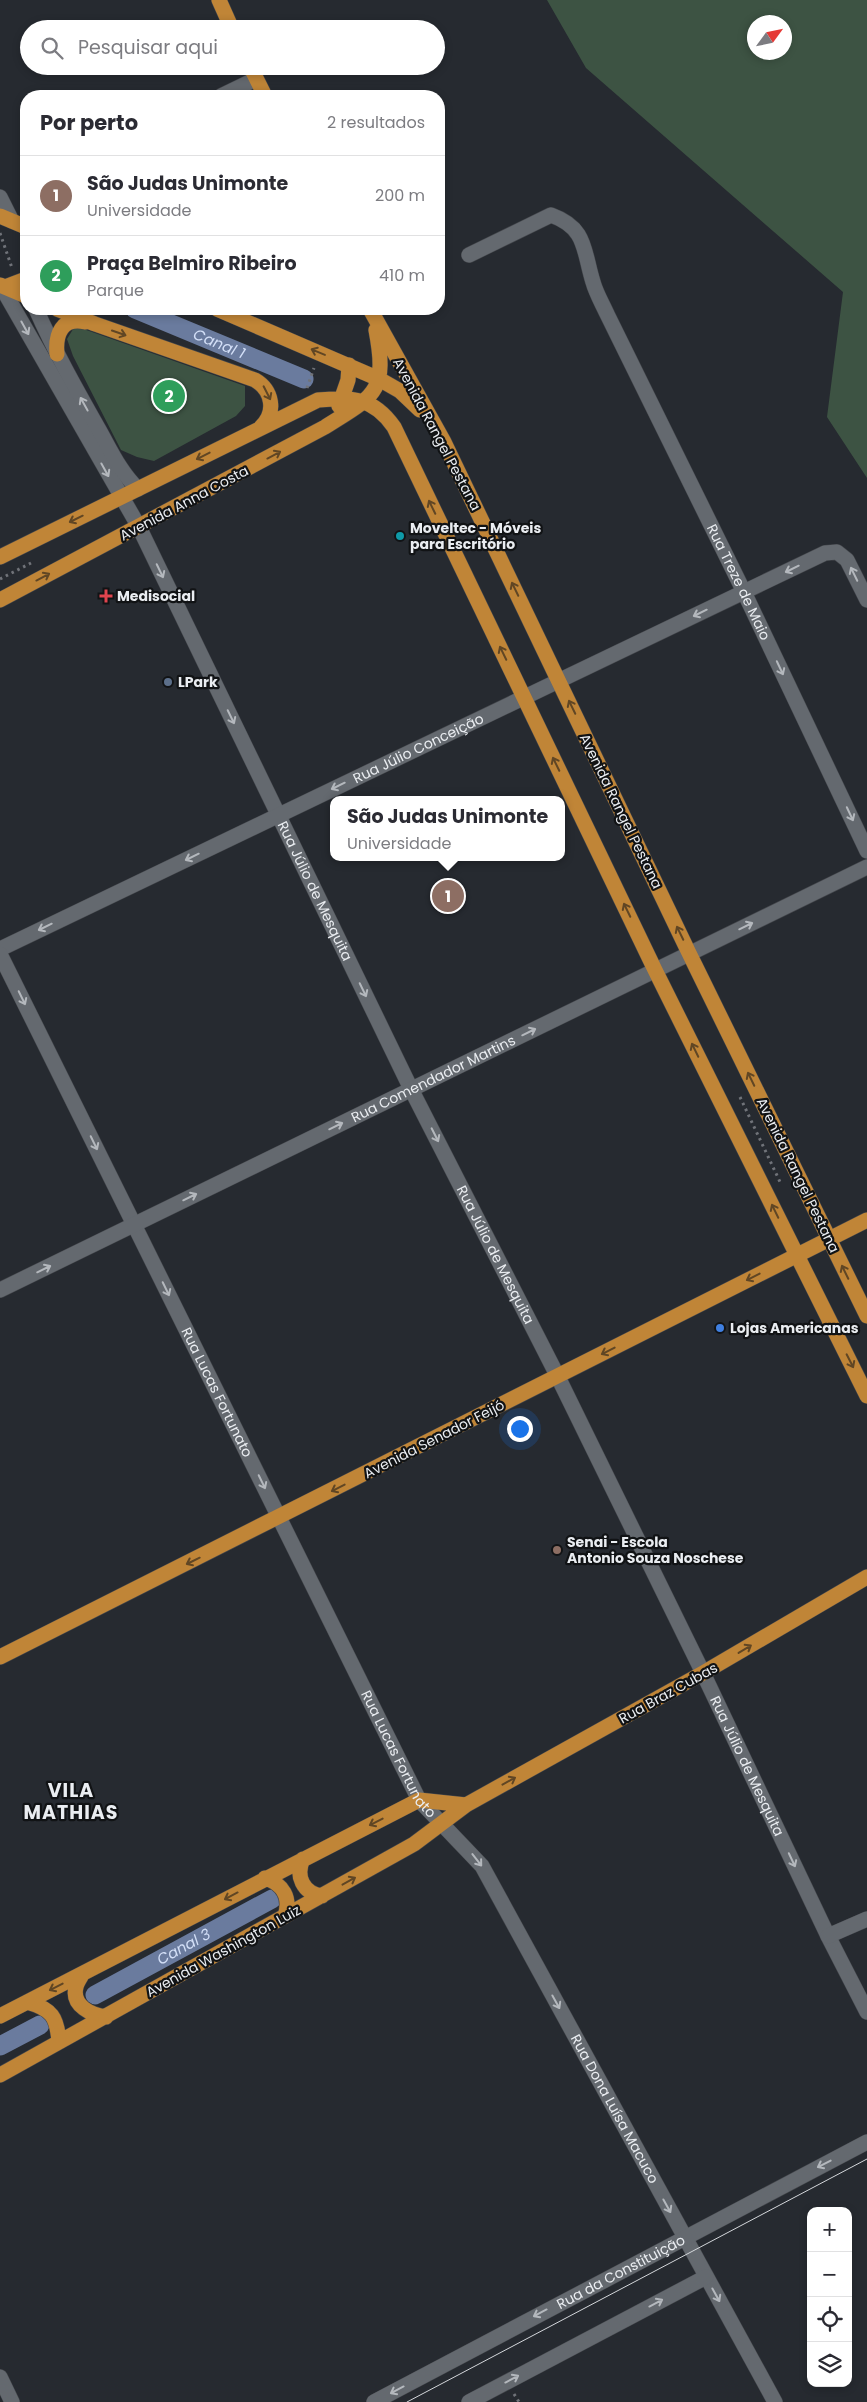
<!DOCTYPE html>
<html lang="pt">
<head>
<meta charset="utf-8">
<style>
  :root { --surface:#fff; --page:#f7f7f7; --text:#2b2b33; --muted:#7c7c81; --line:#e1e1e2; --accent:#865587 }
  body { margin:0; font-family:Poppins,sans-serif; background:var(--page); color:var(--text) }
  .controls { position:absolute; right:15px; bottom:15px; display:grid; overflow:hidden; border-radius:10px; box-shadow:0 2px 8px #0003 }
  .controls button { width:45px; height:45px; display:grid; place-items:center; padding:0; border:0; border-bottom:1px solid var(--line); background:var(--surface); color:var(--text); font:25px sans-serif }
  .compass { position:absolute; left:747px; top:15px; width:45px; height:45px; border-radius:50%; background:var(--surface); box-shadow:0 2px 8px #0003; rotate:57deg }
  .you { position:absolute; left:519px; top:1428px; width:18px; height:18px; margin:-12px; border:4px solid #fff; border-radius:50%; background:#1a73e8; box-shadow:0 0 0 8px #1a73e833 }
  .badge { display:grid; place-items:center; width:32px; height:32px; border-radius:50%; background:var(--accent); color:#fff; font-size:16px; font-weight:700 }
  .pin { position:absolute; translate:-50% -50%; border:2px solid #fff; box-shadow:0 1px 5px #0006 }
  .popup { position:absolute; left:330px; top:796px; width:235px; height:65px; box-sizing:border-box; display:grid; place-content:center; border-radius:10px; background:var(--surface); filter:drop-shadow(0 1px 4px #0005); font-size:16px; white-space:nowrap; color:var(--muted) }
  .popup b { font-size:19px; color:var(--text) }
  .popup::after { content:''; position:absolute; left:50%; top:100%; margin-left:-10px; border:10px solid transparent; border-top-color:var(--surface) }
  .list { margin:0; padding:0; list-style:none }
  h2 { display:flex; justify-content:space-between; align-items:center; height:65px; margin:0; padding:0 20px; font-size:21px }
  h2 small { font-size:16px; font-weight:400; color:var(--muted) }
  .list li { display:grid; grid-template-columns:32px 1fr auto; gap:15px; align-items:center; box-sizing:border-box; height:80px; padding:0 20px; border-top:1px solid var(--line) }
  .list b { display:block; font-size:19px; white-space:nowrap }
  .list p { margin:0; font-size:16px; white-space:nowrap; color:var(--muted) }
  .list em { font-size:16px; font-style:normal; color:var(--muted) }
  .icon { flex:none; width:28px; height:28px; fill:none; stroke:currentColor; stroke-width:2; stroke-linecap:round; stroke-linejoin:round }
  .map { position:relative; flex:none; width:867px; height:2402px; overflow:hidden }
  .search { position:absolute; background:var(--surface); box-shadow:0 2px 8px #0003; left:20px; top:20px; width:425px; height:55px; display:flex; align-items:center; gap:12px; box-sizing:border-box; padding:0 18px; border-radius:28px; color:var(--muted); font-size:19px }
  .panel { position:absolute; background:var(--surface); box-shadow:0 2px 8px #0003; left:20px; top:90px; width:425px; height:225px; border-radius:20px }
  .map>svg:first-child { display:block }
  .green { fill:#3d5343; fill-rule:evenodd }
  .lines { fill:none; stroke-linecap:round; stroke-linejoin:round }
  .canal { stroke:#6a7b9e; stroke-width:19 }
  .minor-casing { stroke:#44474c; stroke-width:16 }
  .major-casing { stroke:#44474c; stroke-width:16 }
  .path { stroke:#707379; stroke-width:3; stroke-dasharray:2.5 4; stroke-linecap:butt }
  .minor { stroke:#64696f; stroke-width:15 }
  .major { stroke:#c08537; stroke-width:15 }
  .tram { stroke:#d4d7db; stroke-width:1 }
  .oneway { stroke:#b4b8bd }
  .oneway2 { stroke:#604624 }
  .culture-dot { fill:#0f9aa8; stroke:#111315; stroke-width:2 }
  .health-dot { fill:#e0444e; stroke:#111315; stroke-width:2 }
  .service-dot { fill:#5c6f8a; stroke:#111315; stroke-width:2 }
  .shop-dot { fill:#3f7fe0; stroke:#111315; stroke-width:2 }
  .education-dot { fill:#8d6e63; stroke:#111315; stroke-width:2 }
  .labels { text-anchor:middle; stroke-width:4.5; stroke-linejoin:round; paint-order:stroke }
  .street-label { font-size:14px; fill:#eaedf1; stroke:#111315 }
  .poi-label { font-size:14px; font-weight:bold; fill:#eaedf1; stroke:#111315; text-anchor:start }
  .water-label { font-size:15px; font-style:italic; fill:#d3dff7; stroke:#111315 }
  .district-label { font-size:19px; font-weight:bold; letter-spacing:1px; fill:#eaedf1; stroke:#111315 }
</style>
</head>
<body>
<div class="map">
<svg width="867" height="2402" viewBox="0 0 867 2402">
  <rect width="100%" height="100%" fill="#262a30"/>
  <path class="green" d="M547,0H867V478L827,417L843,292L586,68ZM754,22H784V52H754Z
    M75,326L245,386V406L236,416L154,461L137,457L121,450L73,356L67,339Z"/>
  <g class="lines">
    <g class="canal">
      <path id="s1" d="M135,309L304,379"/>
      <path id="s2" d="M95,1995L272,1899"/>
      <path d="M0,2046L40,2025"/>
    </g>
    <g class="minor-casing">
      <g id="minor">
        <path d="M221,96L256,79"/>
        <path d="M0,197L12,221"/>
        <path id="s3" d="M469,255L551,215C587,228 583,250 593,282C596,293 602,303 607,314L744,592L867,851"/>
        <path id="s4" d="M1,286L139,527L411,1089L558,1377L703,1673L828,1936L867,2012"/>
        <path d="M36,309C54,350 76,389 98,428C110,449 120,472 138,489"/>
        <path id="s5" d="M0,949L825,553L837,552L847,560L867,600"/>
        <path id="s6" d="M0,954L419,1800L482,1866L775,2402"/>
        <path id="s7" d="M0,1290L867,867"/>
        <path d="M828,1936L867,1919"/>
        <path d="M0,2377L12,2402"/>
        <path id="s8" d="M374,2402L867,2142"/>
        <path d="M469,2402L706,2277"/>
      </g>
    </g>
    <g class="major-casing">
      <path id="major" d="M219,0L232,29
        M250,66L265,96
        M0,216L26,227
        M0,285L26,296
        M5,287L26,279
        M57,309L95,324L255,380C272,390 277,412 261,427
        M217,309L379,379L400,391L420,410
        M370,309L444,442L689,953L867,1316
        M57,354C55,334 62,317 85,322
        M339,406L348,380L349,365
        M0,557L318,400C352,397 373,397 394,427L655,970L867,1396
        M0,600L325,427C374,396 388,393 376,330
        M0,1657L867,1220
        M303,1859C295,1876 303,1893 322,1896
        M265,1878C283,1884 291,1898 285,1916
        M83,1973C81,1977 77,1982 76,1987C71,2006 92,2015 106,2017
        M27,2002C52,2009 57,2017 59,2042
        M0,2016L419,1800L466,1805
        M0,2075L414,1844L466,1805L703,1673L867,1577"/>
    </g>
    <path class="path" d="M0,233L12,268
      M307,388L314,368
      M0,579L31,563
      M740,1097L781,1184
      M514,2394L519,2402"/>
    <use href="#minor" class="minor"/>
    <use href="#major" class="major"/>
    <path class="tram" d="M407,2402L867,2159"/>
  </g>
  <defs><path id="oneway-shaft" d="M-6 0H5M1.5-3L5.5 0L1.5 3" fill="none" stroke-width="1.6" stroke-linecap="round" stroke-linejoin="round" transform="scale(1.25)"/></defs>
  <g class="oneway">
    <use href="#oneway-shaft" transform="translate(25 328) rotate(61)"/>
    <use href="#oneway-shaft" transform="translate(84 404) rotate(-119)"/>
    <use href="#oneway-shaft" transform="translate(105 470) rotate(61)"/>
    <use href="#oneway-shaft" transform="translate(792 569) rotate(154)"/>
    <use href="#oneway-shaft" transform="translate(160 571) rotate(64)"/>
    <use href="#oneway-shaft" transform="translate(854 574) rotate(-116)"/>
    <use href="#oneway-shaft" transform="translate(700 613) rotate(154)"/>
    <use href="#oneway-shaft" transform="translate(780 668) rotate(65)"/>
    <use href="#oneway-shaft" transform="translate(231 717) rotate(64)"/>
    <use href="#oneway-shaft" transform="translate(338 786) rotate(154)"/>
    <use href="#oneway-shaft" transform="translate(850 814) rotate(65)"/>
    <use href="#oneway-shaft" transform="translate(192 857) rotate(154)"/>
    <use href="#oneway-shaft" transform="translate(746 926) rotate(-26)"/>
    <use href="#oneway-shaft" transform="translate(45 927) rotate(154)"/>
    <use href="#oneway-shaft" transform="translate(363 990) rotate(64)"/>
    <use href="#oneway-shaft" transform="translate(22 998) rotate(64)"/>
    <use href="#oneway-shaft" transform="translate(529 1032) rotate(-26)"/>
    <use href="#oneway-shaft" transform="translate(336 1126) rotate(-26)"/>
    <use href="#oneway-shaft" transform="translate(435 1135) rotate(63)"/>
    <use href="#oneway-shaft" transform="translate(94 1143) rotate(64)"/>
    <use href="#oneway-shaft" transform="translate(190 1197) rotate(-26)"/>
    <use href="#oneway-shaft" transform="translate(44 1269) rotate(-26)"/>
    <use href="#oneway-shaft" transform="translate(166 1289) rotate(64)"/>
    <use href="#oneway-shaft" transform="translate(262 1482) rotate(64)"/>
    <use href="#oneway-shaft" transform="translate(477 1860) rotate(52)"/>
    <use href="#oneway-shaft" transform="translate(792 1860) rotate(65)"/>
    <use href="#oneway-shaft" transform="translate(556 2002) rotate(61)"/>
    <use href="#oneway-shaft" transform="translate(824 2164) rotate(153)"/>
    <use href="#oneway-shaft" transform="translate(667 2206) rotate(61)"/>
    <use href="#oneway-shaft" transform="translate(716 2295) rotate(61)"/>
    <use href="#oneway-shaft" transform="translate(656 2303) rotate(-28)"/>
    <use href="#oneway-shaft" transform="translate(540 2313) rotate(152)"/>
    <use href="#oneway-shaft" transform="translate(512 2379) rotate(-28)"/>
    <use href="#oneway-shaft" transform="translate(397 2390) rotate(152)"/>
  </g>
  <g class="oneway2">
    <use href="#oneway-shaft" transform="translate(119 333) rotate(19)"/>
    <use href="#oneway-shaft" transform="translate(318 352) rotate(-157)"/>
    <use href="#oneway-shaft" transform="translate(267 393) rotate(63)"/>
    <use href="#oneway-shaft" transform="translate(274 455) rotate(-28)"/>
    <use href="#oneway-shaft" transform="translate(203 456) rotate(153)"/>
    <use href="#oneway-shaft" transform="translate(432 507) rotate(-116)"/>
    <use href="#oneway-shaft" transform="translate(76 519) rotate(154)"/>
    <use href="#oneway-shaft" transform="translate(43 577) rotate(-28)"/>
    <use href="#oneway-shaft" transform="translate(515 589) rotate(-116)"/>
    <use href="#oneway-shaft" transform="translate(503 653) rotate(-116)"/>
    <use href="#oneway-shaft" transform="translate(572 707) rotate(-116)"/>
    <use href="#oneway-shaft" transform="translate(556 764) rotate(-116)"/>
    <use href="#oneway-shaft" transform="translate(627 910) rotate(-116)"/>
    <use href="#oneway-shaft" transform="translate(680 933) rotate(-116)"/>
    <use href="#oneway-shaft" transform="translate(695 1050) rotate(-116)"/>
    <use href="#oneway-shaft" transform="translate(751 1079) rotate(-116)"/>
    <use href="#oneway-shaft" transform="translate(775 1211) rotate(-116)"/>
    <use href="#oneway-shaft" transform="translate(845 1272) rotate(-116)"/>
    <use href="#oneway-shaft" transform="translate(753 1277) rotate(153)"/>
    <use href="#oneway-shaft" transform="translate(608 1351) rotate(153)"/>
    <use href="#oneway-shaft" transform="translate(850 1361) rotate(63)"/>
    <use href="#oneway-shaft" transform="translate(338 1488) rotate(153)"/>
    <use href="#oneway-shaft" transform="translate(193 1561) rotate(154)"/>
    <use href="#oneway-shaft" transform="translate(745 1649) rotate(-31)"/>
    <use href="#oneway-shaft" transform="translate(509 1781) rotate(-29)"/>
    <use href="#oneway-shaft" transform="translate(376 1822) rotate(153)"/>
    <use href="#oneway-shaft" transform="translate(349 1881) rotate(-29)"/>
    <use href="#oneway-shaft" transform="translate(231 1896) rotate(152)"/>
    <use href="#oneway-shaft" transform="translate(56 1987) rotate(153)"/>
  </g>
  <circle class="culture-dot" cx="400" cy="536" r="5"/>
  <path class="health-dot" d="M103.5 588.5h5v5h5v5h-5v5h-5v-5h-5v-5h5z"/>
  <circle class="service-dot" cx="168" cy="682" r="5"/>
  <circle class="shop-dot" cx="720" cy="1328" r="5"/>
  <circle class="education-dot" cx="557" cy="1550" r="5"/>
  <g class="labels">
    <g class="street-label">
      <text transform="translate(437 434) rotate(62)" y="5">Avenida Rangel Pestana</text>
      <text transform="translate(184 503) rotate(-28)" y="5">Avenida Anna Costa</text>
      <text dy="5" stroke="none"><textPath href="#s3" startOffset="509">Rua Treze de Maio</textPath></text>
      <text dy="5" stroke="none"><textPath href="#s5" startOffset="464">Rua Júlio Conceição</textPath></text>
      <text transform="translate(621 811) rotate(64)" y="5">Avenida Rangel Pestana</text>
      <text dy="5" stroke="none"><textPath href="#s4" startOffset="682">Rua Júlio de Mesquita</textPath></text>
      <text dy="5" stroke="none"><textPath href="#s7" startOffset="482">Rua Comendador Martins</textPath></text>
      <text transform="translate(798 1175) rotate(64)" y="5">Avenida Rangel Pestana</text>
      <text dy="5" stroke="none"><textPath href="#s4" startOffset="1088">Rua Júlio de Mesquita</textPath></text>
      <text dy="5" stroke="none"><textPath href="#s6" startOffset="489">Rua Lucas Fortunato</textPath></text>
      <text transform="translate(434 1439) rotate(-27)" y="5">Avenida Senador Feijó</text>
      <text transform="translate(668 1693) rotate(-29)" y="5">Rua Braz Cubas</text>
      <text dy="5" stroke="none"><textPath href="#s6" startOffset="894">Rua Lucas Fortunato</textPath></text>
      <text dy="5" stroke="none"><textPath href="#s4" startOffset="1658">Rua Júlio de Mesquita</textPath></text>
      <text transform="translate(223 1951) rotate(-29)" y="5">Avenida Washington Luiz</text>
      <text dy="5" stroke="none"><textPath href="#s6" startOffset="1312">Rua Dona Luísa Macuco</textPath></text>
      <text dy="5" stroke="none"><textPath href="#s8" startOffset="279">Rua da Constituição</textPath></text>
    </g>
    <g class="poi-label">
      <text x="410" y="533">Moveltec - Móveis<tspan x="410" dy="16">para Escritório</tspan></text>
      <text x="117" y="601">Medisocial</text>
      <text x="178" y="687">LPark</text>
      <text x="730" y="1333">Lojas Americanas</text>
      <text x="567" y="1547">Senai - Escola<tspan x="567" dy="16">Antonio Souza Noschese</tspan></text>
    </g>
    <g class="water-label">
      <text dy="5" stroke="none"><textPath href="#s1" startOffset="91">Canal 1</textPath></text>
      <text dy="5" stroke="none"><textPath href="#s2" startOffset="101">Canal 3</textPath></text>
    </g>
    <g class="district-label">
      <text x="71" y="1797">VILA<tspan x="71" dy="22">MATHIAS</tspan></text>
    </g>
  </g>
</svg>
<div class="controls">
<button>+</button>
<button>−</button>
<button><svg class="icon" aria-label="locate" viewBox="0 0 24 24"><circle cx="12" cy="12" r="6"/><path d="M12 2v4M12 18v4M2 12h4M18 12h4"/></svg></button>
<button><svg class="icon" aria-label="layers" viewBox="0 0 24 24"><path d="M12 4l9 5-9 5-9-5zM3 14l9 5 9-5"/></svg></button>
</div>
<svg class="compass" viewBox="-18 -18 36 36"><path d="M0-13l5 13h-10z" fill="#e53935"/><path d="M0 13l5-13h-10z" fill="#7c7c81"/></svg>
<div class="you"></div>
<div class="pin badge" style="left:448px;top:896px;background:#8d6e63">1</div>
<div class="popup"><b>São Judas Unimonte</b>Universidade</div>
<div class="pin badge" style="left:169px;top:396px;background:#2e9e5b">2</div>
<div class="search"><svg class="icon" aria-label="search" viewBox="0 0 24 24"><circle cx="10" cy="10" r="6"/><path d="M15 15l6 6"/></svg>Pesquisar aqui</div>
<section class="panel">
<h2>Por perto<small>2 resultados</small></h2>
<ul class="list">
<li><span class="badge" style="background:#8d6e63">1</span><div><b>São Judas Unimonte</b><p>Universidade</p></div><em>200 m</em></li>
<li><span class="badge" style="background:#2e9e5b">2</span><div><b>Praça Belmiro Ribeiro</b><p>Parque</p></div><em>410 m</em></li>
</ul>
</section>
</div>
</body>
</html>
